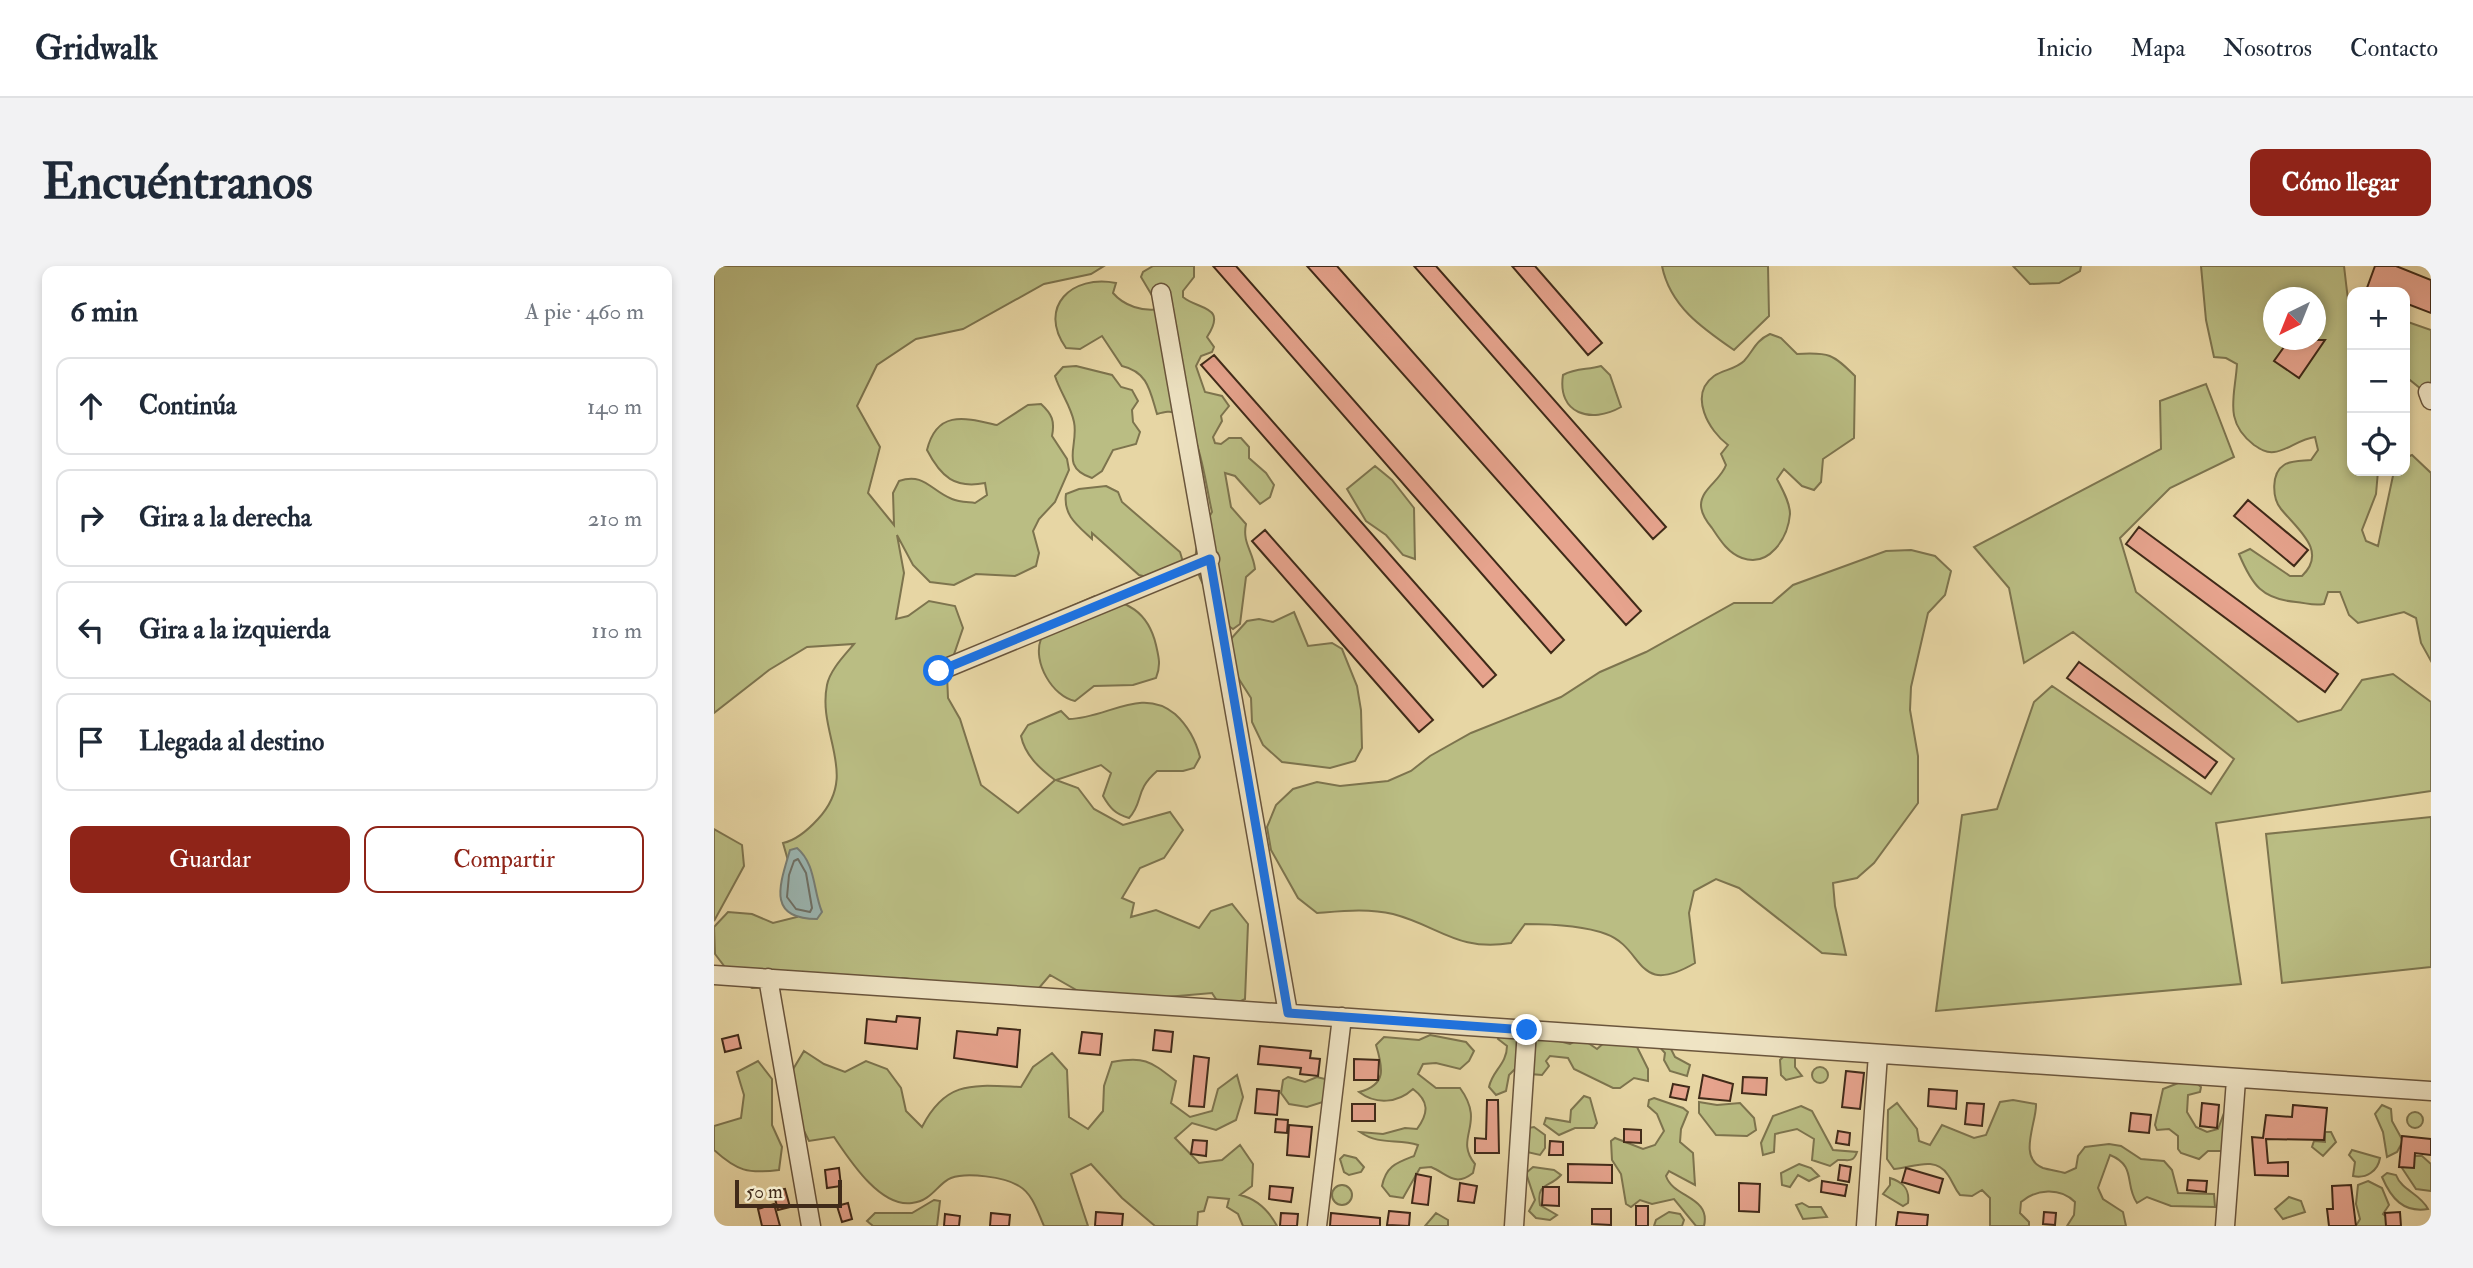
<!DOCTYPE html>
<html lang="es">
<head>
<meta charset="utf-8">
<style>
  :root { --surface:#fff; --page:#f2f2f3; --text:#1f2937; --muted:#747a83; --line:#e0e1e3; --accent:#8f2418 }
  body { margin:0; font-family:"IM FELL Double Pica",serif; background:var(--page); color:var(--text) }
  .controls { position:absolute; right:21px; top:21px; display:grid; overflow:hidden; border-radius:14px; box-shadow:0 4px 10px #0003 }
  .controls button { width:63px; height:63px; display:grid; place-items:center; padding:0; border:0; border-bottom:2px solid var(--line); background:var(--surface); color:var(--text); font:35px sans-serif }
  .compass { position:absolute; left:1549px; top:21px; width:63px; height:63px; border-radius:50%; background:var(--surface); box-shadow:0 4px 10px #0003; rotate:223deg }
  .scale { position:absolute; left:21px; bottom:18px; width:107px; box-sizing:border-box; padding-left:7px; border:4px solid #402a19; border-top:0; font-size:19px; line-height:24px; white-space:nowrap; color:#402a19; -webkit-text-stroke:5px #efe4c4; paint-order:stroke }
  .stop { position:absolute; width:21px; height:21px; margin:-16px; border:5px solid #1a73e8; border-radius:50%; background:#fff }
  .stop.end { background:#1a73e8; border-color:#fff; box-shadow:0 2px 7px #0008 }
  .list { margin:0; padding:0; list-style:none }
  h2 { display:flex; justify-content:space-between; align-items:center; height:91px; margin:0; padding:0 28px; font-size:30px }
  h2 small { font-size:23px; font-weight:400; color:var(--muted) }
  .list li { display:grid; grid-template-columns:46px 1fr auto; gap:21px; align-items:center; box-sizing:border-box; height:98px; margin:0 14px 14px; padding:0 14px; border:2px solid var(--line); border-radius:14px }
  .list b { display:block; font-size:26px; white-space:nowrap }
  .list em { font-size:23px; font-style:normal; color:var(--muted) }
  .actions { display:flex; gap:14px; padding:21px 28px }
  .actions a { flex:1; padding:16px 0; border:2px solid var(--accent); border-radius:14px; text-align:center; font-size:24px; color:var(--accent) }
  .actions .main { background:var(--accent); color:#fff }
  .icon { flex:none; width:38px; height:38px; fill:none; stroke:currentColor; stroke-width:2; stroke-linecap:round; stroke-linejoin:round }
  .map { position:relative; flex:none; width:1717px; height:960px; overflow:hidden; border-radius:14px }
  header { display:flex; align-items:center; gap:42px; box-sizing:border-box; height:98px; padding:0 35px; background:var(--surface); border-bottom:2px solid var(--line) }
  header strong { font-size:33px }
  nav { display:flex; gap:38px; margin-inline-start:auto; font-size:24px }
  .intro { display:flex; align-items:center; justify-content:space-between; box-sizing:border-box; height:168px; padding:0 42px }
  h1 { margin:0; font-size:49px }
  .button { padding:18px 32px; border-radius:14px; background:var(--accent); color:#fff; font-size:24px; font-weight:700 }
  main { display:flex; gap:42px; padding:0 42px }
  aside { flex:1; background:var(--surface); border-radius:14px; box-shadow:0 4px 10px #0003 }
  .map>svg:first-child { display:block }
  .green { fill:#babd83; stroke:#7d744e; stroke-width:2; fill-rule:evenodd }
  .water { fill:#9bb6b2; stroke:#777e75; stroke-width:2 }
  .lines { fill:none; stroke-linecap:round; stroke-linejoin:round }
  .shore { stroke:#6e7066; stroke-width:2 }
  .building { fill:#e6a38d; stroke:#402a19; stroke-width:2 }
  .minor-casing { stroke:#6a553c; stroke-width:21 }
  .minor { stroke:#efe4c4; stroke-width:18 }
  .route { stroke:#1a73e8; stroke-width:9 }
</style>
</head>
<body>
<header>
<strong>Gridwalk</strong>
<nav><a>Inicio</a><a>Mapa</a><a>Nosotros</a><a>Contacto</a></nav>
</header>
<div class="intro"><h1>Encuéntranos</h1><a class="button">Cómo llegar</a></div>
<main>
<aside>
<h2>6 min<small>A pie · 460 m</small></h2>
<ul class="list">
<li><svg class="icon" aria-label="ahead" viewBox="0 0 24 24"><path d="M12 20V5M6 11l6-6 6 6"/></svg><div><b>Continúa</b></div><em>140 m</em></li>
<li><svg class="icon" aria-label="right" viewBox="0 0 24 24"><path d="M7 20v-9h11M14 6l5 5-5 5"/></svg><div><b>Gira a la derecha</b></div><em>210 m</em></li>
<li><svg class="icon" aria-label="left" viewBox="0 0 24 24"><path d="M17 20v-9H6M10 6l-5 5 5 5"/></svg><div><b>Gira a la izquierda</b></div><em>110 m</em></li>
<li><svg class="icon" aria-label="arrive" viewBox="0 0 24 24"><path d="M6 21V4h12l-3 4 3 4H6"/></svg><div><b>Llegada al destino</b></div></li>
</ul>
<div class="actions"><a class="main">Guardar</a><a>Compartir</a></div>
</aside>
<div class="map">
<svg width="1717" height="960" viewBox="0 0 1717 960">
  <rect width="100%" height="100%" fill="#e7d6a4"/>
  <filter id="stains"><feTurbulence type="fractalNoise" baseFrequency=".00286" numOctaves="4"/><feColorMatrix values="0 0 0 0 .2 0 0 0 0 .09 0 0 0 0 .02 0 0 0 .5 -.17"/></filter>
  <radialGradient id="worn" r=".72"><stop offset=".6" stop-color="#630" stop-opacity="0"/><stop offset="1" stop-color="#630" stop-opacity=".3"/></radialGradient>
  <path class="green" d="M0,0H390L377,8L330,18L249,63L202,73L163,99L143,140L166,181L154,227L180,259L179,227L185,215C210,206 217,225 238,233C245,236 254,236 261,237L273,229L271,217C241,223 227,211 213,184C223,143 252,152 283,159L314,139L327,138C338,148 341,155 338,170L353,193L355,204L341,236L325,253L319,265L325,287L322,300L301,310L262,308L240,319L216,316L199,299L183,269L190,307L182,353L194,350L215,335L241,340L249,362L233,409L234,432L246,453L267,519L304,547L341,514C325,502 311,489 307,470L314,459L347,445L355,453C392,453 427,420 461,448C473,459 482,475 486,491L480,502L469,505H443C420,525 430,536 415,552C401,548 396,542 389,530L397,507L387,499L342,514L364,522L380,543L409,559L456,546L469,564L450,592L426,602L408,632L420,637L417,651L442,644L485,662L497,645L518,638L534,658L531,733L509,744L498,727L429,733L373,730L336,709L325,722H269L188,712L164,718L38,722L17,709L1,688L0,661L14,646L38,648L59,657L83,651V626L69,577C83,574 94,564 104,553C146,508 103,469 113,419C116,404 130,390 140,378L93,381L55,404L0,447Z
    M439,0H480V11L469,25V31C484,44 514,39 493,71L500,81L498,86L487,90L482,100L491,126L508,130L515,140L507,150L508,155L499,171L501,177L507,178L515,172H527L535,181V192L552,207L560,219L556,231L546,238L521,210L511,207L517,241L532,258C528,277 539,285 541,303L532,311L526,358L519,363L513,359C486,311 466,299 498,246C492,222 486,161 464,148C457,144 450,146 443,148C436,125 434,106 408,100L388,70L366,83L352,82C323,41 358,8 402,17L399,27C410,40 429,46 446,43L427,11L429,6Z
    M948,0H1054L1055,50L1020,84C988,62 956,40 948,0Z
    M1299,0H1367L1366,5L1345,17L1316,18Z
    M1487,0H1630L1634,34L1638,36V205H1664L1662,228L1648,264L1652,275L1664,280L1680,205H1691V192L1698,189L1717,207V395L1707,377L1702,352L1690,346L1644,357L1635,349L1626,326H1614L1610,338C1599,340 1593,337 1582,336C1548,333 1538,319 1525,288L1536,283L1576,310H1588C1614,285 1584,264 1567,243C1558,232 1557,207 1570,199C1577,194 1589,195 1597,194L1604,184L1601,171C1585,173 1573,185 1560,186C1552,187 1546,183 1540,179C1509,155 1521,131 1523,98L1512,92L1500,91L1492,54ZM1560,32H1602V74H1560Z
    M1691,55L1717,64V142L1707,123L1691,110Z
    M1056,68L1067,72L1083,88C1115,86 1119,88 1141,110L1140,172L1109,193L1107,216L1100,224L1088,220L1070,203L1063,213C1068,223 1076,236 1076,248C1074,272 1055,302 1028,292C1014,287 1006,274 998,262C993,256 987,247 987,239C987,223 1007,214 1012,199L1007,188L1014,179C995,165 974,129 1000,110C1009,104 1022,103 1030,95C1040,84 1041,75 1056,68Z
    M362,100L398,109L407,121L418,124L424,135L418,144L419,156L426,166L422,178L399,184L388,205L378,212C345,201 365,180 360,156C357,140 346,126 341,110L349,101Z
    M887,100L896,109L907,141C877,158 843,148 849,109C862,102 873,104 887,100Z
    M1492,118L1520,191L1456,222L1406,272L1422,326L1584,456L1627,444L1648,414L1679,408L1717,436V525L1502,557L1527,718L1222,745L1248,549L1283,543L1320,436L1338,420L1497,528L1520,493L1359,366L1310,397L1295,322L1260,281L1447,183L1446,135Z
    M661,200L678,214L700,242L701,293L689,289L672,269L652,255L633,223Z
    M392,220L404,226L408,236L466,286L469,296L437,312L425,309L378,267V273C363,259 349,249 352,228L365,223Z
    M1197,284L1221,290L1237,305L1231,329L1214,347L1197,421L1196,444L1204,490V537L1160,597L1143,612L1119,617L1121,640L1132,689L1108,687L1025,622L1002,613L980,625L975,647L981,697C921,732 931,682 892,668C868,659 837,658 811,658L797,677C744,686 725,660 679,648C654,642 628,645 603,647L584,632L557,584L553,561L562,539L579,523L603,516L626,520L674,515L697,505L716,490L757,467L847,431L886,406L932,386L1020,337H1058L1079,319L1172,285Z
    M381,330C413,335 434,345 442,379C445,392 447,399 442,412L419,419L380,420L361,435C339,431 318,396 327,373C332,358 350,356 356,341Z
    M580,346L594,380L618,377L628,383L643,420L647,444L648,482L641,495L616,502L568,496L549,479L538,456L537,432L523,410L515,375L533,355L545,353L559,356Z
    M1717,551V701L1568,717L1552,568Z
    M0,563L28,579L30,600L0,655Z
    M787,767L799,769L808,778V796L795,809L792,825L782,829L775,821C778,805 793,798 793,780L784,773Z
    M716,769L752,776L760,785L755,795L746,803L722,797L709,798L704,808L722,822H746C773,859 739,871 761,898L759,907C741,921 735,909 717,901L706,902L689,932L676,930L668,920C672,900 682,897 700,890L704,879C684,872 666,880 646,866L669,868L691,862L703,863C715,847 715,835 699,823C684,837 662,839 645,826C673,819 669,802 662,779L670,771L705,774Z
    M822,769L856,778L867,772L883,783L892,775L923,781L934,803V815L920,812L906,822H899L860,803L854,792L836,790L832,795L835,800L828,809L816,808Z
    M943,778L956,781L961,791L976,799L973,810L956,805L950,794L951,787Z
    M90,785L110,798L131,806L152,795L173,803L187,822L192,845L208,861C232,814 259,819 307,821L319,801L338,787L353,804L355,851L374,863L389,845L390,820L398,796C431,790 436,795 462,815L457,837L476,851L498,845L504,823L523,809L529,831L522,854L502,864L478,857L461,872L485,897L508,894L526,879L539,898L538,920L526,929C543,933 555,945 563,960H529L524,948L513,941L515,933L494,931L490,945L484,946L483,960H441L408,932L377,898L357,908L374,960H330C324,947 319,928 305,920C291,911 253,906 237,912C224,917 218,935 198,937C166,942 135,893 120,871L95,875L84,853L78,805Z
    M1072,788L1081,790V801L1088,810L1072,814L1067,809L1066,794Z
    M44,795L58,813V859L68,881L65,904C34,908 23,905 0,884V860L27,852L30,829L23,806Z
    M1098 809a8 8 0 1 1 16 0a8 8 0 1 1-16 0Z
    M574,811L591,816L603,811L615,814L612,835L593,841L575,838L567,827L569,814Z
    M1477,812L1487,821L1486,826L1474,829L1473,846L1482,861L1493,866L1504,863L1510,847L1516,849L1527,864L1526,871L1510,885H1494L1485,893L1467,887L1464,883V870L1455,863L1443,864L1441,859L1449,823Z
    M870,830L876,832L883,857L880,862H861L845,869L830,858L832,852L856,856L857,844Z
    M940,832L969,842L974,846L967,863L966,876L979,887L981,919L955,905L952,910C959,932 997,930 990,960H982L960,933L938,938L926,934L917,941L912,938L907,908L898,894L897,875L901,872L929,883L941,879L950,865L943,848L934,840L935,834Z
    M1299,834L1322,838C1323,856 1303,892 1329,902C1336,904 1344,905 1351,907L1362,902L1364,890L1371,881L1395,878L1407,880L1427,893L1450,895L1458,904L1464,927L1500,928L1501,941L1457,940L1433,931L1423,937C1410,918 1423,900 1396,889L1384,922L1389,933L1409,946L1412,960H1353L1360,949L1361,936C1346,921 1322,923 1307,936L1306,947L1315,956V960H1276V932L1268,924L1258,930L1246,929C1240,922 1239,916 1234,909C1221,889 1198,902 1180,903L1173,893L1174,844L1183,837L1203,863L1205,875L1216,879L1228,859L1260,872L1272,869L1286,836Z
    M985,836L1003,839L1026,837L1040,852L1042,864L1033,870L1002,869L985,847Z
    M1668,839L1677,843L1678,855L1689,875L1683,886L1673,891L1669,866L1661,848Z
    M1087,840L1098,845L1119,884L1143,886C1139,898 1133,893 1124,894L1116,900L1098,894L1100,873L1083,863L1061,868L1060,886L1049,889L1047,877L1059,850Z
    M1693 854a8 8 0 1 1 16 0a8 8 0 1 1-16 0Z
    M820,861L831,869V882L826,889L813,886L814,862Z
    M1611,866H1617L1622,876L1609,890L1598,881L1600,875L1611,876Z
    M1638,884L1666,892C1664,905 1652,913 1639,910L1641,896L1635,889Z
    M630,889L642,892L650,901L647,906L635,909L630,906L626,893Z
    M1701,890H1708L1717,898V925L1702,923L1688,902Z
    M1085,898L1097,902L1105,910L1095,915L1084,909L1076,921L1068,919L1067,907Z
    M819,901L840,904L847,909C836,922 822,916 826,939L843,949L836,954L822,952L815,945L821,934L812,907Z
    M1673,907L1682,909C1688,925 1706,927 1714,943C1689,947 1677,932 1668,911Z
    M1176,912C1189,916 1196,923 1194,937L1189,940L1169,928L1176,919Z
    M1654,915L1668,922L1675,939L1669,948L1684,960H1623L1643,958L1646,953L1642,938L1644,919Z
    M618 929a10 10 0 1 1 20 0a10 10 0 1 1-20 0Z
    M1575,931L1587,935L1591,946L1569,953L1561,943Z
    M220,934L226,935L223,960H159L153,955L161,947H198Z
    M1088,937L1095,941H1107L1113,951L1089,953L1082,939Z
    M955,946L966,948L970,954L968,960H940L942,954Z
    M722,947L734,954V960H711Z"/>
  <path class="water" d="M83,582C102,598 99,625 108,646L103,653C52,653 66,618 76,584Z"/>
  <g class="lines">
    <path class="shore" d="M84,593L92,607L98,642L96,646L82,643L73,631L75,609L80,595Z"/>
  </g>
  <path class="building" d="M499,0H522L850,374L837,387Z
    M593,0H623L927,345L912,359Z
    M700,0H722L952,261L939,273Z
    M798,0H821L888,77L874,89Z
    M1661,0H1682L1717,14V47L1691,37V26H1665L1653,22Z
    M1575,74H1611L1585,112L1560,95Z
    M500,89L782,409L769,421L487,99Z
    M1534,234L1594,284L1580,300L1520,250Z
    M1425,261L1624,408L1611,426L1412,278Z
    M551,264L719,454L705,466L538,275Z
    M1365,396L1503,496L1491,512L1353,412Z
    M183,750L206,752L203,783L151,777L153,753L182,756Z
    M284,762L306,764L303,801L240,792L243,765L283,769Z
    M441,764L459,766L457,786L439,784Z
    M368,766L388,768L386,789L365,787Z
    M24,769L27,782L11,786L8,773Z
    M546,780L597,785L596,792L606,793L604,810L586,808L587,802L544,798Z
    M480,790L495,792L490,841L475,840Z
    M640,793L665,794L664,814H640Z
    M1132,805L1150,807L1146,843L1128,841Z
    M989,809L1019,818L1016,835L985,832Z
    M1029,811L1053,812L1052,829L1028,827Z
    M959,818L975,821L972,834L956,831Z
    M543,823L565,825L563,849L541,847Z
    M1215,823L1243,825L1242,843L1214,840Z
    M773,834H784L785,887H761V872L772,873Z
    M1253,837L1270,838L1268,860L1251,858Z
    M1488,837L1505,839L1503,862L1486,860Z
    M638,838H661V855H638Z
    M1579,839L1613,842L1610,874L1552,873L1554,897L1574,896V910L1541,909L1538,871L1549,872L1552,849L1578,851Z
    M1417,847L1437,849L1435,867L1415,865Z
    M562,853L574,854L573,867L561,866Z
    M575,859L598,861L595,891L573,889Z
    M910,863L927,864V877L910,876Z
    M1124,865L1136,867L1135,879L1122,877Z
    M1688,870L1717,873V889L1701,887L1700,902L1685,901Z
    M479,874L493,875L492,890L477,888Z
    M836,875L849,876V889H835Z
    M854,898L898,899V917L854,916Z
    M1126,899L1137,901L1135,916L1124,914Z
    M125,902L127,920L113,922L111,904Z
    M1192,902L1229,913L1225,927L1188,916Z
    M702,908L717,911L714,939L698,937Z
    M1474,914L1493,915L1492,926L1473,924Z
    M1108,915L1133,919L1131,930L1107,926Z
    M746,917L763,920L760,937L744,935Z
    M1025,917L1046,918L1045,946L1025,945Z
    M1637,919L1642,960H1615L1613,943H1619L1618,920Z
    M556,920L579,922L577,936L555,933Z
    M829,921H845V940L828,939Z
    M71,923L76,941L64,944L59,925Z
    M134,937L138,953L128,956L123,940Z
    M60,938L66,960H48L44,943Z
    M922,940H934V960H922Z
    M878,943H897V959L878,958Z
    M675,945L696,947L695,960L673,959Z
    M382,946L409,948L408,960H381Z
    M1184,946L1214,949L1213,960H1182Z
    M1330,946L1342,947L1341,959L1329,958Z
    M1686,946L1687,960H1672L1671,947Z
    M277,947L296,949L295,960H276Z
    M567,947L584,948L583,960H566Z
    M617,947L666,952V960H616Z
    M231,948L246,950L245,960H230Z"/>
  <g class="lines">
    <g class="minor-casing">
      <path id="minor" d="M447,27L574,747
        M1714,126L1717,134
        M225,405L496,293
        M0,709L1717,825
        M54,712L97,960
        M603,960L628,751
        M800,960L813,764
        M1152,960L1164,788
        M1511,960L1522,814"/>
    </g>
    <use href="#minor" class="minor"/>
  </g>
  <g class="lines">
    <path class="route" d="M225,405L496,293L574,747L813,764"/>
  </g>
  <rect width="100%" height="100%" filter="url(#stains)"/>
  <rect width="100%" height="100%" fill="url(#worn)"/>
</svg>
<div class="controls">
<button>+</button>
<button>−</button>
<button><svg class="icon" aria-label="locate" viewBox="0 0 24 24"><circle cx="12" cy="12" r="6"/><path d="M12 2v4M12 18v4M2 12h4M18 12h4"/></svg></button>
</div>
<svg class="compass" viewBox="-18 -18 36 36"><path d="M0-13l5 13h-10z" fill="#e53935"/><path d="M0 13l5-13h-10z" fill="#747a83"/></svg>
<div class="scale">50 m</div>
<div class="stop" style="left:225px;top:405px"></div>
<div class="stop end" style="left:813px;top:764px"></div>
</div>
</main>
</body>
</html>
